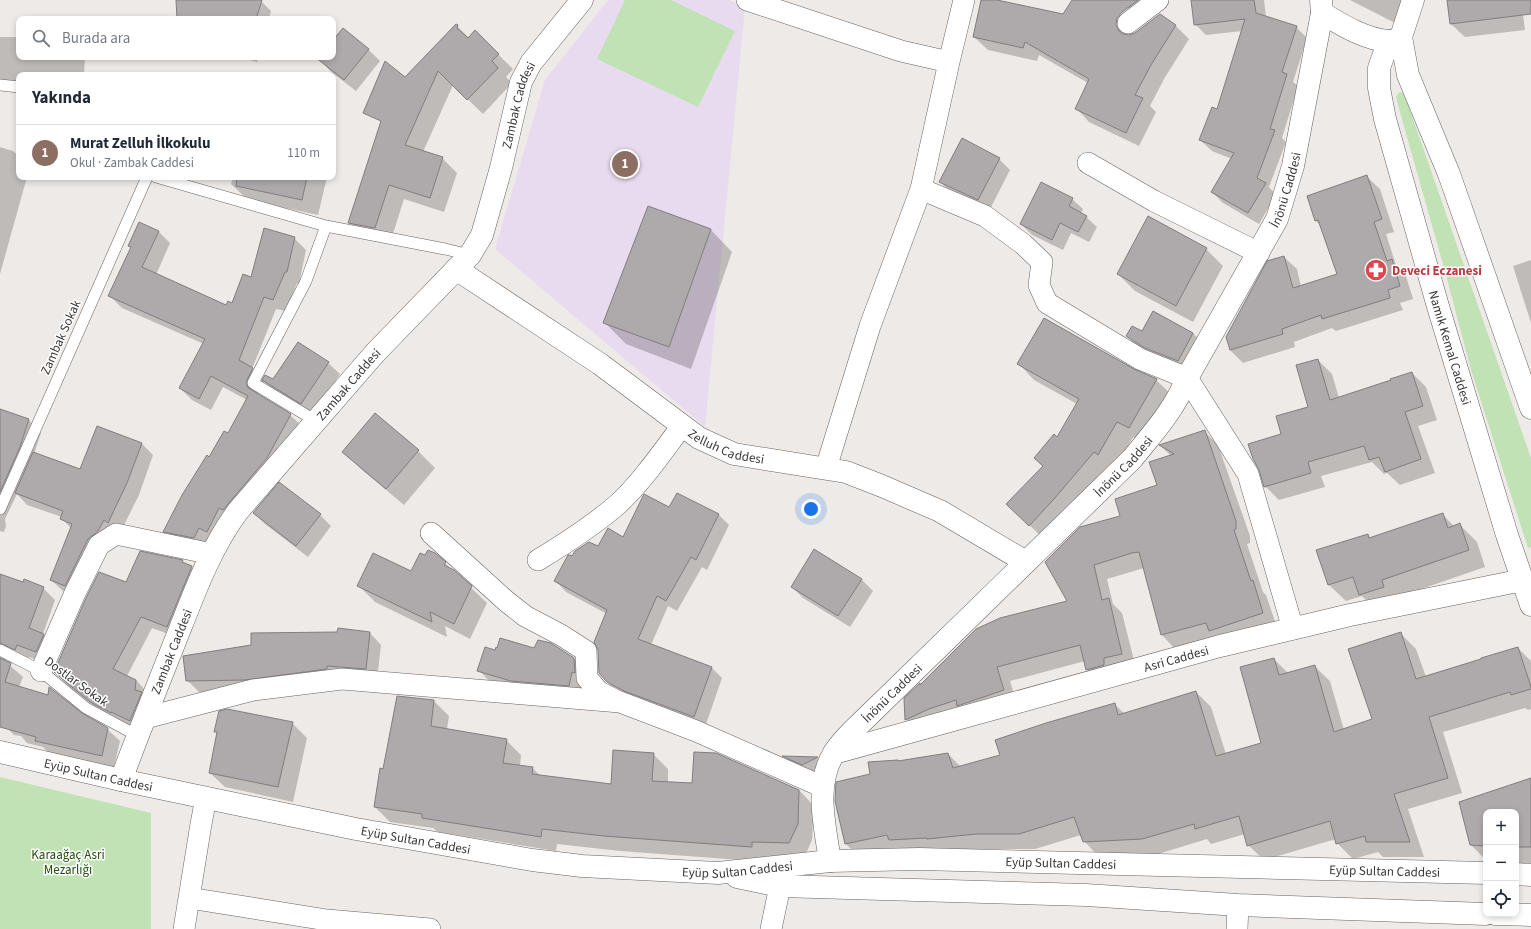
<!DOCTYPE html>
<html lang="tr">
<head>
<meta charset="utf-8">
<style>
  :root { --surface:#fff; --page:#f6f6f7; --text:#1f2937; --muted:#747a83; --line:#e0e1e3; --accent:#d93025 }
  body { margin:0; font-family:"Source Sans 3",sans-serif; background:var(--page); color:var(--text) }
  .controls { position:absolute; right:12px; bottom:12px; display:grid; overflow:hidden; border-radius:8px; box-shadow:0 2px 6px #0003 }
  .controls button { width:36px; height:36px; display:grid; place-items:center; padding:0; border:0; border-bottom:1px solid var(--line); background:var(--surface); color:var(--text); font:20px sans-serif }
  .you { position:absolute; left:811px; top:509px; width:14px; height:14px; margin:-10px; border:3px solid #fff; border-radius:50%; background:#1a73e8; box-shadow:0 0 0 6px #1a73e833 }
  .badge { display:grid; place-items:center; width:26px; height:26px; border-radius:50%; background:var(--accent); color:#fff; font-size:13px; font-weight:700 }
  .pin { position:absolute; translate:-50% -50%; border:2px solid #fff; box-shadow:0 1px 4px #0006 }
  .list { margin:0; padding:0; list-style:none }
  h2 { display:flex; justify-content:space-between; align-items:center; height:52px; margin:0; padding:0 16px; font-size:17px }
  h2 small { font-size:13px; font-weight:400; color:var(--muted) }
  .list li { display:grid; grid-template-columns:26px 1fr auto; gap:12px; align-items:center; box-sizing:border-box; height:56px; padding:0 16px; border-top:1px solid var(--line) }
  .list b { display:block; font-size:15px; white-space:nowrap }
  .list p { margin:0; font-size:13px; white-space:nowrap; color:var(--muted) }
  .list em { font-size:13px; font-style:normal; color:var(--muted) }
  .icon { flex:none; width:22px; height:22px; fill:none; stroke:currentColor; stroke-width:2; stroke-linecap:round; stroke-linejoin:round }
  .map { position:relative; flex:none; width:1531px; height:929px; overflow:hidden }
  .search { position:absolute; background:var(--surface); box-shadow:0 2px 6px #0003; left:16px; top:16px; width:320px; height:44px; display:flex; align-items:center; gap:10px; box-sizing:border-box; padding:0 14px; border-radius:8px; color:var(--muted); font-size:15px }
  .panel { position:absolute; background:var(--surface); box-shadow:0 2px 6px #0003; left:16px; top:72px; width:320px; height:108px; border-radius:8px }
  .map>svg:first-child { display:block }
  .education { fill:#e9dbef }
  .green { fill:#c1e2b5 }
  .shadow { fill:#0003 }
  .building { fill:#aeaaac; stroke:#817d7f }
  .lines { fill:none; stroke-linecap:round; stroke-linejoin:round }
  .service-casing { stroke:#676361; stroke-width:12 }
  .minor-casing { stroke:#676361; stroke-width:22 }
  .tertiary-casing { stroke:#676361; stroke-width:23 }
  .secondary-casing { stroke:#676361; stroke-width:23 }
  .service { stroke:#fff; stroke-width:11 }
  .minor { stroke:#fff; stroke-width:21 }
  .tertiary { stroke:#fff; stroke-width:22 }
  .secondary { stroke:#fff; stroke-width:22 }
  .labels { text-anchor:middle; stroke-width:3; stroke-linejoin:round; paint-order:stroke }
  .street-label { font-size:13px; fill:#3a3837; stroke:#fff }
  .health-label { font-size:13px; font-weight:bold; fill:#be3a42; stroke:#fff; text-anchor:start }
  .park-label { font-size:13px; fill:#234e0d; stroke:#fff }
</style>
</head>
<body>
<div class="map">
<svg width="1531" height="929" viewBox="0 0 1531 929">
  <rect width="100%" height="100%" fill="#eeeae7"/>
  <path class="education" d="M608,0H729L745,8L705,427L495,249L545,80Z"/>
  <path class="green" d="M625,0H671L735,31L698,107L597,59Z
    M1399,92L1404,93L1531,458V547L1528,548L1471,370L1446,275L1398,105L1396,97Z
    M0,777L151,813V929H0Z"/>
  <path class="shadow" d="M177,0H258L261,1L271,11L269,19H178Z
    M982,0H992L1116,26L1125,35L1129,36L1138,31L1160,15L1176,26L1189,39L1164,79L1150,106L1156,112L1139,146L1089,122L1076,108L1088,83L1039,55L1037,61L988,50L974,37Z
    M1114,0H1159L1146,14L1121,6Z
    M1192,0H1264L1266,17L1296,27L1307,38L1293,82L1298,86L1282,138L1286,142L1269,187L1276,195L1259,224L1223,203L1212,192L1232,159L1212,151L1200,140L1218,110L1242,31L1206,35L1195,24Z
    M1350,0H1409L1397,24Z
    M1448,0H1521L1525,30L1465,37L1451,24Z
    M456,25L469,38L475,32L513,69L506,77L512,83L483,114L453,85L423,152L442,158L457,173L444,212L404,199L390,243L364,238L350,223L405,78Z
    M0,37H17L19,39V57H85L84,75H19V87H0Z
    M333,42L369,50L380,61L356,91L330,71L319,59L321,57H333Z
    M240,57H258L257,62Z
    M0,147L13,151L19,157V177H27L0,274Z
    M999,159L1010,170L989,211L952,193L940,182Z
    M233,177H327L318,215L248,200L231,184Z
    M1367,177L1380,189L1394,232L1386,234L1396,265L1405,273L1413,299L1400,303L1403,310L1336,331L1332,328L1294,342L1295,347L1243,363L1230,350L1227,337L1284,257L1297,269L1301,287L1338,275L1321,226L1316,221L1308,196Z
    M1072,199L1083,209L1081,214L1086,217L1097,227L1089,242L1071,233L1063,250L1032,235L1021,224Z
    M710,229L732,252L691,369L626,344L604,322Z
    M158,231L170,243L156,275L226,306L232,304L252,279L294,238L306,250L299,284L297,283L286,311L276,309L252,369L263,380L274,381L328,363L340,374L313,415L275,392L264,381L258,393V395L290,415L303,427L206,549L177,543L165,531L209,458L228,435L247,400L223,387L211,410L192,400L180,388L204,344L122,308L110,296L131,248L130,246Z
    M1206,249L1223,266L1193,322L1135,291L1118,274Z
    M1531,260V323L1513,266Z
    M1142,333H1193L1204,345L1189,372L1139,348L1127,336Z
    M1318,360L1332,374L1339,398L1412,373L1426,387L1437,420L1418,426L1435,473L1400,485L1387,473L1384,474L1372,462L1321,476L1325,487L1279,500L1265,486L1283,435L1309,408Z
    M1019,364L1133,370L1156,380L1172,395L1145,443L1133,437L1114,470L1045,540L1023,519L1043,467L1035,458L1058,438L1077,404L1034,380Z
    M0,410L29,420L41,433L34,454L81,471L97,427L142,444L153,455L139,495L120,533L77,597L63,591L51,580L71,528L61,518L62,517L27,505L17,494L5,519L6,526L4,532L0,531Z
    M1204,431L1218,445L1250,536V543L1247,544L1263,592L1266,595L1277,627L1175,649L1162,635L1144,568L1107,579L1113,604L1122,613L1136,668L1101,684L1087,670L1085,661L1010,681L1017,704L920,733L906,719L920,684L921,685L1068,602L1121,516L1159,486L1171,456L1161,446Z
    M418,451L435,468L404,505L361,469L344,452Z
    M670,508L718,514L729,525L707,570L702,567L677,611L668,606L651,645L711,667L722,678L705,727L618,693L607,682V614L566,592L556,581L573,557L624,538Z
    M254,513L320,515L331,526L308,557L265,524Z
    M1443,515L1454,526L1460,525L1477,542L1485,567L1398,597L1377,612L1362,596L1346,601L1328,584L1368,535L1371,539Z
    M182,561L186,565L192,567L203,579L179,638L152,628L127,676L136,680L147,692L142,731L103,713L66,684L55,672L127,583Z
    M445,563L487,603L470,639L445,626L447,637L375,602L359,586Z
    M0,575L23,584L43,588L55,600L43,634L56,647L48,664L29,657L27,661L6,659V662L23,677L19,687L81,714L107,729L120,741L114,767L49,753L43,747L27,743L21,736L14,735L5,726L0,724Z
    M861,579L873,591L850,627L803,598L792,587Z
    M370,633L381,645L377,680L257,691L199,692L187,680L252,645Z
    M1401,634L1416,649L1426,677L1518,648L1531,661V709L1528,710L1525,708L1443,732L1462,793L1408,809L1424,857H1383L1378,852L1353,859L1337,843L1336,839L1264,860L1248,845L1245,834L1211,844L1207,839L1158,854L1099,857L1084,841L1081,835L1035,849H992L861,859L846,844L836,801L872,775L898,762L948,754L961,767L1001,756L1114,704L1125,714L1196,692L1211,707L1226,754L1263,743L1274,659L1288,673L1314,666L1330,681L1344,730L1373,720Z
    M498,649L574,659L585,670L586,684L580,697L490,682L479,670Z
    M434,701L449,716L447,729L506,740L521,755L520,766L532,768L541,776L612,785L653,754L668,769V783L799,790L814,806L812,840L804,858L766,856V862L620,851L557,844L556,851L438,832L433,828L390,822L375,807L384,770Z
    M292,723L307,738L293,802L225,787L210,773L218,734L216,731Z
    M785,757L817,758L828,769L814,776L795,767Z
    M1531,779V863H1516V812H1486V860L1471,845L1460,803Z"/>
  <path class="building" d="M176,0H262L256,19H177Z
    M981,0H997L1063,14L1072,0H1138L1121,13L1117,18L1116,25L1119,31L1123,34L1129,35L1135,33L1160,14L1176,25L1151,65L1135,95L1143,98L1126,133L1075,109L1089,79L1025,42L1023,48L973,37Z
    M1191,0H1254L1256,13L1297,26L1282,72L1287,74L1270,129L1275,130L1257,178L1266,183L1248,213L1211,192L1234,153L1199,140L1212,107L1217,109L1245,19L1194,25Z
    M1447,0H1531V14L1450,24Z
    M456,24L458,25L457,28L468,38L475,30L499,54L492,61L498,68L467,100L438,71L405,145L443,157L430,198L389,185L375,228L348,223L381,121L363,113L385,61L405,77Z
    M343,28L369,49L344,80L315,57H333V40Z
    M962,138L1000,158L978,200L939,182Z
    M1367,175L1382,219L1374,222L1387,261L1392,259L1400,286L1388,290L1390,298L1322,319L1321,315L1282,329L1283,334L1230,350L1226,337L1267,261L1284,256L1293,288L1337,274L1318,220L1315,221L1307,196Z
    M237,177H307L302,200L236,186Z
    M1041,182L1073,198L1069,206L1087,216L1078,232L1060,223L1052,240L1020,224Z
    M648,206L711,229L669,347L603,323Z
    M1148,216L1207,248L1176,306L1117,274Z
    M139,222L159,231L142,267L226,305L228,301L232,303L243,274L251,277L264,228L295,237L287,272H285L273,300L264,297L239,360L253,368L247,380V387L291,414L267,458L223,510L219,508L207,532L199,528L194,538L163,532L182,495L207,455L209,457L224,431L228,433L248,396L211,376L199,399L179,388L205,339L108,296L131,247L128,246Z
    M1153,311L1193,333L1178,361L1145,348L1126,336L1132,326L1142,331Z
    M1044,318L1134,369L1157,379L1129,428L1117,422L1098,455L1094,452L1054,499L1029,526L1006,504L1043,466L1034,458L1054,434L1057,437L1079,399L1017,364Z
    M298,342L329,362L301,404L262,380L265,375L273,379Z
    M1318,359L1330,400L1391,380L1390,379L1412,372L1423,406L1405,412L1421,459L1385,472L1379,457L1369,460L1364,446L1308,462L1311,473L1264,487L1259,470L1253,459L1248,444L1281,434L1276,416L1308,407L1296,365Z
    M0,409L29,419L20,447L0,492Z
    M375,413L419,450L386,489L342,452Z
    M97,426L142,443L127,483L108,523L104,520L98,531L88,539L65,586L50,580L72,524L60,519L63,511L15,493L33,452L80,469Z
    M1205,430L1236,521V529L1234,530L1251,581L1253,580L1263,613L1209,631L1206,623L1161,635L1139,552L1132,553L1094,565L1102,600L1109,598L1122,654L1104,658V665L1086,670L1080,645L997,667L1004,690L957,706L956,700L929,709L905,720L904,698L920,683V685L976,629L1000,618L1067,601L1045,562L1080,527L1120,516L1115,499L1157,485L1149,462L1174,454L1159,445Z
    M279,482L321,514L296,546L253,513Z
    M677,493L719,514L696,560L691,557L666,601L657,596L638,639L712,667L694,717L624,691L607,682L599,673L598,650L594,642L607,610L554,581L568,555H570L572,556L575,551L589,542L598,546L608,528L623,537L644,494L669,507Z
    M1443,513L1448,528L1460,523L1469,550L1382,580L1384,587L1359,595L1353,577L1328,585L1316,550L1368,534L1369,538Z
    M814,549L862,579L838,616L791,587Z
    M428,550L435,553L446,562L444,565L454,570L472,586L454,624L430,612L432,622L357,586L373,553L411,571L420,553L425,555Z
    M140,551L183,560L182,562L192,566L167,627L141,617L113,669L136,680L135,690L142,692L130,721L111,712V713L90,702L54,672L86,598L99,572L126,582Z
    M0,574L23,582L24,579L44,587L29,628L44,634L36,652L17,645L15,650L0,643Z
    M338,628L370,632L366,669L327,666V669L245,680L186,681L183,656L251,645V633L337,632Z
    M1401,632L1416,679L1481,659V658L1518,647L1531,687V689L1511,695L1510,692L1429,717L1448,778L1394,794L1410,842H1366L1365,836L1336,844L1330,821L1247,846L1239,816L1195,829L1194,824L1142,839L1083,842L1074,817L1019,834H976L927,839V838L889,840L887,835L845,844L835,801L836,782L870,774L868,762L898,760V761L948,753L953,768L1000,755L995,740L1046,723L1115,703L1118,715L1196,691L1216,756L1261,743L1240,667L1274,658L1279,675L1315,665L1334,732L1372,719L1348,649Z
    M500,638L534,648L538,640L551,643L574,658L575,673L572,672L569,686L511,681L477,671L485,647L495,650L496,647L497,648Z
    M0,658L11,663L5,682L48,695L49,687L82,713L108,728L102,756L35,741L36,737L0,727Z
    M397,696L434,700L431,726L507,739L503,763L533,767L532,774L611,784L613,750L654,753L652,781L692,783L694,752L716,753L799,790L798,824L789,843L752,842V847L604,836L542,829L541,837L422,818V814L374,807L380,768L383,769Z
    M227,709L293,722L278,787L209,773L217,732H214L219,711Z
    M782,756L818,757L802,765Z
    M1531,778V847H1516V812H1486V846L1470,845L1459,802Z"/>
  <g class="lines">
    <g class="service-casing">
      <path id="service" d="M0,85L19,87
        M156,177L326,226L445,249L470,255
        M316,421L253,383L306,281L326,226
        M0,509L147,177
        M0,650L41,671L86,708L138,736"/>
    </g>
    <g class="minor-casing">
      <path id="minor" d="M747,0L901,51L949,62
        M1128,23L1158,0
        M1088,163L1154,201L1259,253
        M921,189L985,216L1023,244L1042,262L1039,285L1047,303L1140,359L1187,378L1248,474L1293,629
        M826,468L870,326L921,189L949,62L964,0
        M431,533L506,601L525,616L561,635L586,651L587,678L599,692L617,701
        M538,560C566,543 593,526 618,504C641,483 663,451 682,426
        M41,671L75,593L99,545L116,534L212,554
        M145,718L253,690L342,679L620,702L696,731L823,787
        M189,898L327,920L430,929
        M184,929L201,824L206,798
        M771,929L780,886
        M1237,929L1238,905"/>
    </g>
    <g class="tertiary-casing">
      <g id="tertiary">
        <path d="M1413,0L1401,37L1408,75L1449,174L1531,408"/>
        <path d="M1322,13C1342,25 1366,40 1389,41C1393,41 1397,39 1401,37"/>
        <path id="s1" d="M1391,41L1384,54L1379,68V88L1385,119L1437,303L1507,535L1531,605"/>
        <path id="s2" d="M456,269L600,364L699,438L734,454L846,472L882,486L940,511L1026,562"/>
        <path id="s3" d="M834,753L1220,646L1350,615L1523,580"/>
        <path id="s4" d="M121,780C140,729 160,679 180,629C196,588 212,546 238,511L375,353L470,255L482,235L501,168L521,82L531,63L582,0"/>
        <path id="s5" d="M830,861C825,826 814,785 834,753C843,738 858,726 870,714L1132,459C1153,433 1175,409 1187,378L1277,219L1293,166L1322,13L1321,0"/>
      </g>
    </g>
    <g class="secondary-casing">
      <g id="secondary">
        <path id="s6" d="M0,752L121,780L356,829L532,860L582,866L718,873L830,861L919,859L1486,873"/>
        <path d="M1516,874L1531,875"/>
        <path d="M737,877L780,886L1086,895L1238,905L1486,914"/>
        <path d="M1495,914L1531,915"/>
      </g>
    </g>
    <use href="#service" class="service"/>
    <use href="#minor" class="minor"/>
    <use href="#tertiary" class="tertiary"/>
    <use href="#secondary" class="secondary"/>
  </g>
  <defs>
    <g id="pharmacy-disc" transform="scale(1.15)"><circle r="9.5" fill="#e0444e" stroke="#fff"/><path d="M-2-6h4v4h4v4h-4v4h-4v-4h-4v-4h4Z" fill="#fff"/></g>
  </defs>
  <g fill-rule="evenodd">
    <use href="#pharmacy-disc" x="1376" y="270"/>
  </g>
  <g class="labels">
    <g class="street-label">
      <text dy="5" stroke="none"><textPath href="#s4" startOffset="798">Zambak Caddesi</textPath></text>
      <text dy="5" stroke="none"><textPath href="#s5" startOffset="841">İnönü Caddesi</textPath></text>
      <text transform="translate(60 337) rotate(-66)" y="5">Zambak Sokak</text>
      <text dy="5" stroke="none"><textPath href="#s1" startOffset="319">Namık Kemal Caddesi</textPath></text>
      <text dy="5" stroke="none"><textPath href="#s4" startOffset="462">Zambak Caddesi</textPath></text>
      <text dy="5" stroke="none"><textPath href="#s2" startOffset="325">Zelluh Caddesi</textPath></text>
      <text dy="5" stroke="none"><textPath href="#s5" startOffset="518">İnönü Caddesi</textPath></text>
      <text dy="5" stroke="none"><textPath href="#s4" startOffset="138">Zambak Caddesi</textPath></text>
      <text dy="5" stroke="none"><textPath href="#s3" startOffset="355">Asri Caddesi</textPath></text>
      <text transform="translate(77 681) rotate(36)" y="5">Dostlar Sokak</text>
      <text dy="5" stroke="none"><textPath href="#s5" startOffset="194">İnönü Caddesi</textPath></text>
      <text dy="5" stroke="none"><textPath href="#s6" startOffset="101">Eyüp Sultan Caddesi</textPath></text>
      <text dy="5" stroke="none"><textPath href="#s6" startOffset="425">Eyüp Sultan Caddesi</textPath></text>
      <text dy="5" stroke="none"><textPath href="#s6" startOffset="1073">Eyüp Sultan Caddesi</textPath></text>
      <text dy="5" stroke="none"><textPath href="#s6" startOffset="749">Eyüp Sultan Caddesi</textPath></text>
      <text dy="5" stroke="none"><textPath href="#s6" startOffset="1397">Eyüp Sultan Caddesi</textPath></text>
    </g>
    <g class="health-label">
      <text x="1392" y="275">Deveci Eczanesi</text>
    </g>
    <g class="park-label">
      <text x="68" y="859">Karaağaç Asri<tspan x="68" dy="15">Mezarlığı</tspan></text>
    </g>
  </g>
</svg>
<div class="controls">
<button>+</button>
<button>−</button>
<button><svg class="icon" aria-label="locate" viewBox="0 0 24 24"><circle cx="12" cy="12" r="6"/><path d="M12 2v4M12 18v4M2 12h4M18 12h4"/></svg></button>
</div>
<div class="you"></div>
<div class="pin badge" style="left:625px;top:164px;background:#8d6e63">1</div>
<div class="search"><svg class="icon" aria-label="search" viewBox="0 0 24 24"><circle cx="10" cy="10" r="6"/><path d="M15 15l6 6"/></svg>Burada ara</div>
<section class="panel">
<h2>Yakında<small></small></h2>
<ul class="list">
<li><span class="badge" style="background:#8d6e63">1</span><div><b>Murat Zelluh İlkokulu</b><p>Okul · Zambak Caddesi</p></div><em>110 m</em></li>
</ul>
</section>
</div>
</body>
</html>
